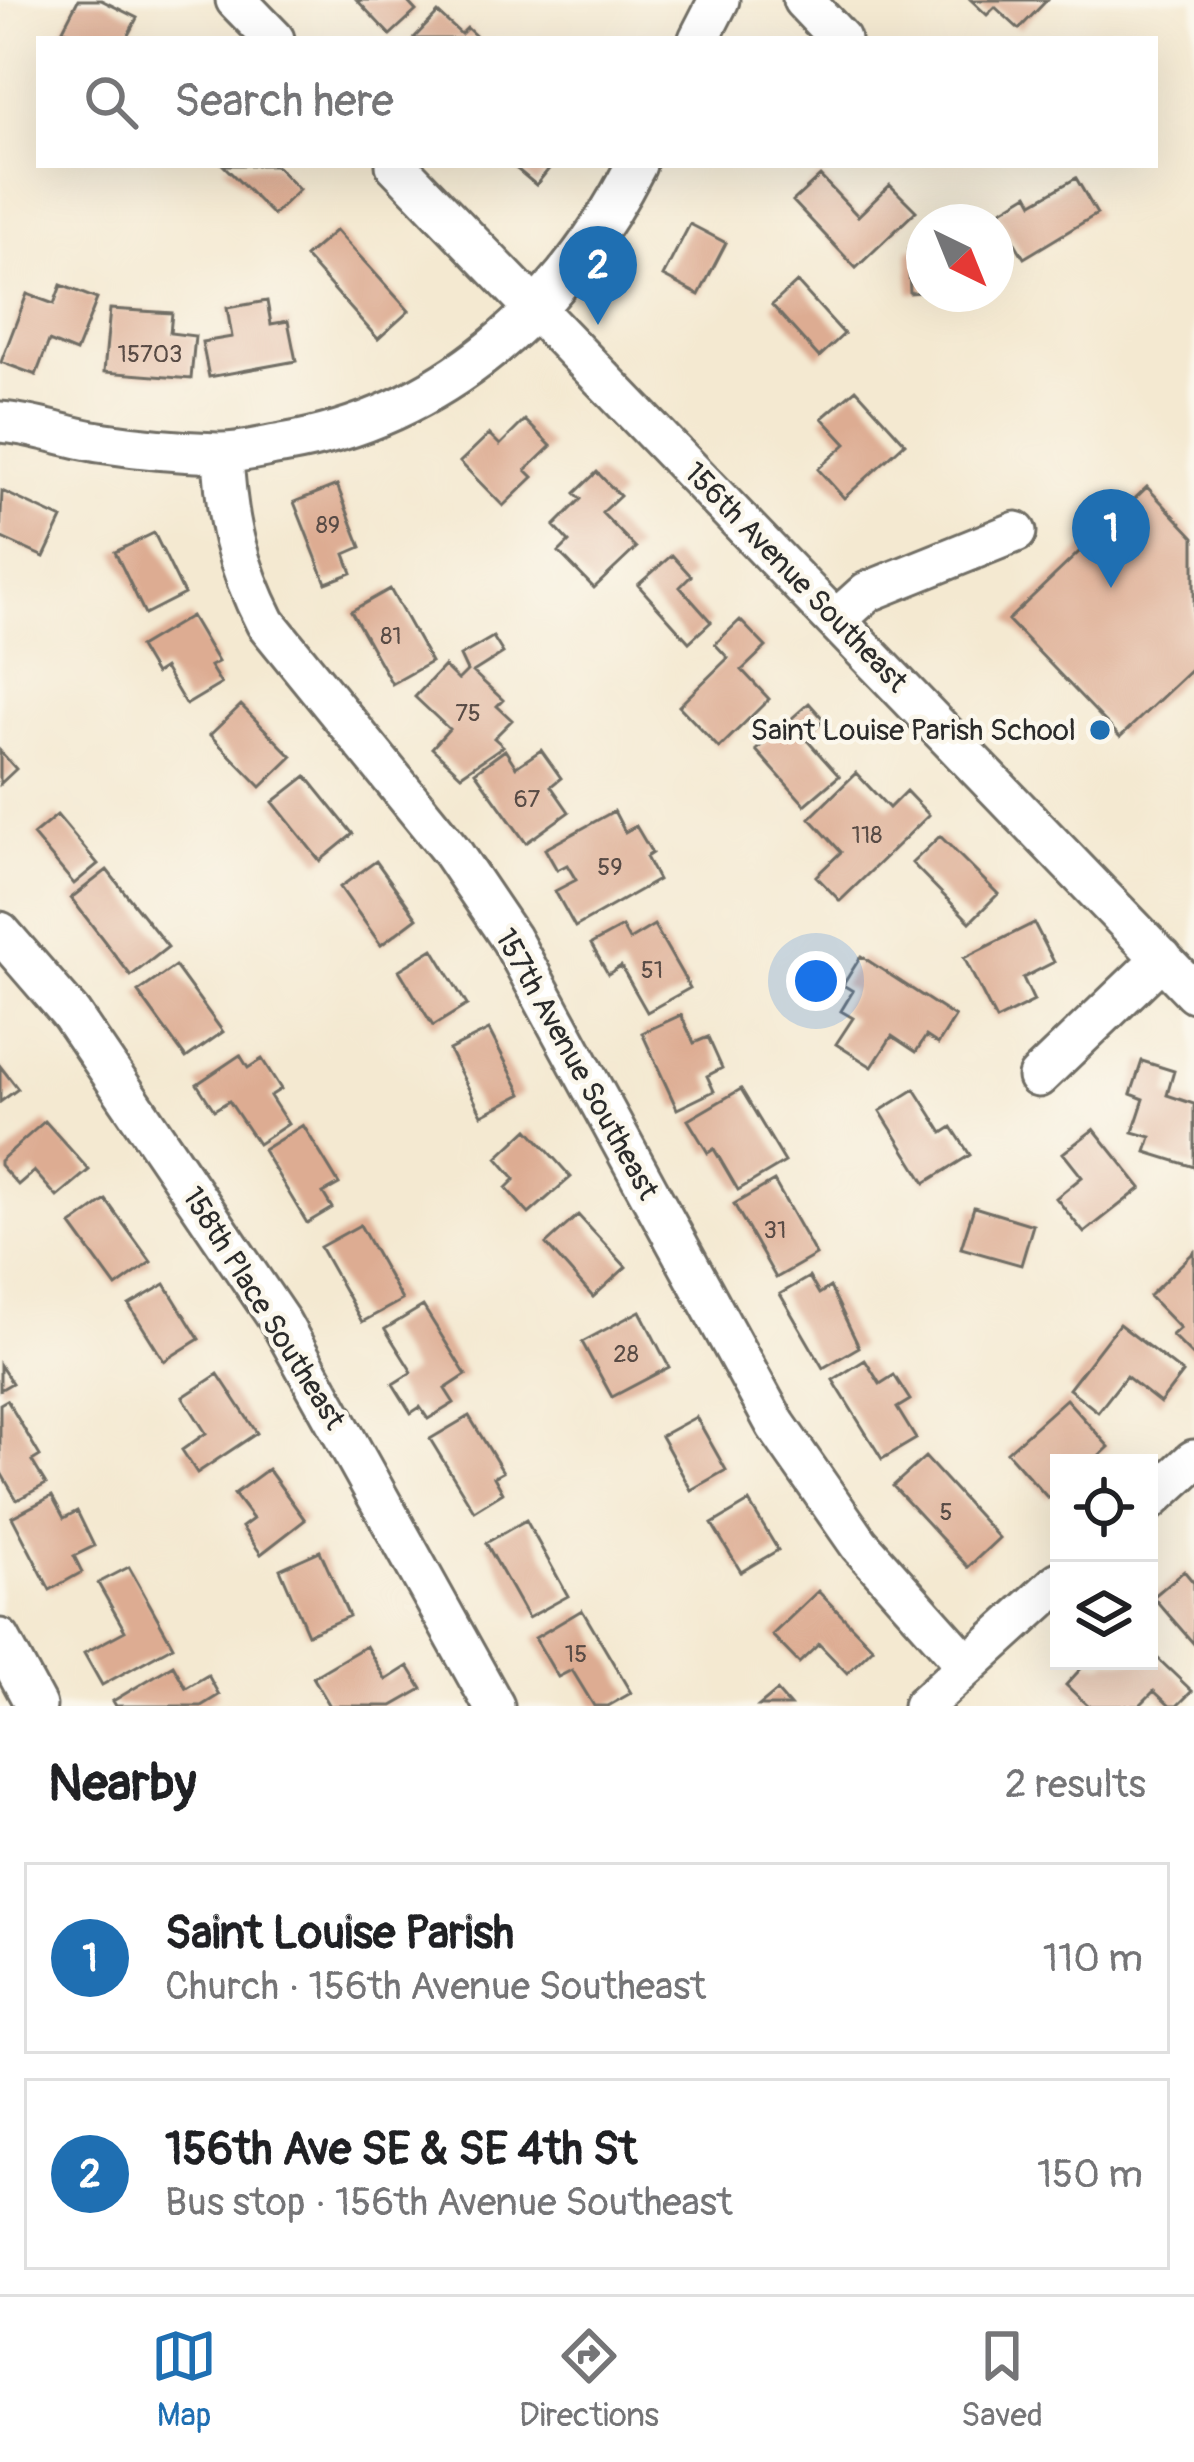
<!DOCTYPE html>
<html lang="en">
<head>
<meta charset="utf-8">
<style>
  :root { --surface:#fff; --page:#f2f2f2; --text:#202124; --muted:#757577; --line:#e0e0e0; --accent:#1f6fb2 }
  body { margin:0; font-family:Pangolin,sans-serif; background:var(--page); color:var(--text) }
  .controls { position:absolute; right:36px; bottom:36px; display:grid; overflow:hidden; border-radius:0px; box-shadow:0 12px 48px #0002 }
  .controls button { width:108px; height:108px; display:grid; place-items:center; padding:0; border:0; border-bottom:3px solid var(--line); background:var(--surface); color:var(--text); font:60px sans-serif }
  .compass { position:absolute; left:906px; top:204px; width:108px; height:108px; border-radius:50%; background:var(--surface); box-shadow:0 12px 48px #0002; rotate:137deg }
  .you { position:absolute; left:816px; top:981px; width:42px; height:42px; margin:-30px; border:9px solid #fff; border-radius:50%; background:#1a73e8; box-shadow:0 0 0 18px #1a73e833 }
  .badge { display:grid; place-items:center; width:78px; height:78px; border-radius:50%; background:var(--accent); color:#fff; font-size:39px; font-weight:700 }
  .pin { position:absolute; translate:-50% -99px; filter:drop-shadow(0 3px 6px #0008) }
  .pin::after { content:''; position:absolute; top:63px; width:42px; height:36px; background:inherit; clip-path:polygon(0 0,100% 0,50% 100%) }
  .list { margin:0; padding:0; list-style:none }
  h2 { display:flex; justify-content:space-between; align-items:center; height:156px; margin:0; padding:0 48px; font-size:51px }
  h2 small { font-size:39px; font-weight:400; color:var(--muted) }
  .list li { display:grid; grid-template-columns:78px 1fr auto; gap:36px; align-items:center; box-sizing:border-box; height:192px; margin:0 24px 24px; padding:0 24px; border:3px solid var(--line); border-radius:0px }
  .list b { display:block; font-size:45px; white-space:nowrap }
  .list p { margin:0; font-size:39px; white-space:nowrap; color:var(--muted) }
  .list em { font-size:39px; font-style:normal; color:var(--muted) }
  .icon { flex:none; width:66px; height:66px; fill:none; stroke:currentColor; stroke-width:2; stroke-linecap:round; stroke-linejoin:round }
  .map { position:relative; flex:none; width:1194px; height:1706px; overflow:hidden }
  .search { position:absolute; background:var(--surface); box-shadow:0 12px 48px #0002; left:36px; right:36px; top:36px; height:132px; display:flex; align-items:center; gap:30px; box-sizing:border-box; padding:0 42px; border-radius:0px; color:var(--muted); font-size:45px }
  .sheet { height:588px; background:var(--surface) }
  nav { display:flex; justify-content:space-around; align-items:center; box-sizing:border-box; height:168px; border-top:3px solid var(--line); background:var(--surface); font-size:33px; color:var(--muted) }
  nav a { display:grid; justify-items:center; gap:6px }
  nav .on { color:var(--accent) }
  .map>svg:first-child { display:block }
  .building { fill:#ddac92 }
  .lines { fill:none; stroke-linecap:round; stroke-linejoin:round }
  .minor-casing { stroke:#716e65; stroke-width:45 }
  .minor { stroke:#fff; stroke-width:39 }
  .poi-dot { fill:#1f6fb2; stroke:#fbf7ec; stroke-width:4.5 }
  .labels { text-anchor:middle; stroke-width:9; stroke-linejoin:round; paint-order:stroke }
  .number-label { font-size:24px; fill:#584b45 }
  .street-label { font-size:30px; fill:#2b2b2b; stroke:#fbf7ec }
  .poi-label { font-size:30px; fill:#2b2b2b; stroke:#fbf7ec; text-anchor:end }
</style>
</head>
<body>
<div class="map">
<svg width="1194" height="1706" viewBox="0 0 1194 1706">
  <rect width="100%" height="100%" fill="#fbf7ec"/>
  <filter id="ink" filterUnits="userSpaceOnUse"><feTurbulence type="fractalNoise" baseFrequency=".00833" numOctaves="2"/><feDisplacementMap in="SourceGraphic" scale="24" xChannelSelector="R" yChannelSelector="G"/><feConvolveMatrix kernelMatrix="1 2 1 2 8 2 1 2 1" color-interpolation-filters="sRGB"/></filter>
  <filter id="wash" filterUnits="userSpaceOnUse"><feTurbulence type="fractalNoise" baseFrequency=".004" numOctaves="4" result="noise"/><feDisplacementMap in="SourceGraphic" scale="48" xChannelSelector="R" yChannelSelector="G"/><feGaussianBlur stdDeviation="2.7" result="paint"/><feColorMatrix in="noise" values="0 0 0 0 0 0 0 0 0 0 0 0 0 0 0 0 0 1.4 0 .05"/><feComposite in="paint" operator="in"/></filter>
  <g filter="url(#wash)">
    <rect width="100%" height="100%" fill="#f4e9d1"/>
    <g id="blocks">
      <path class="building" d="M78,0H101L137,18L126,39H82L63,29Z
        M357,0H406L416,11L390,35Z
        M971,0H1047L1019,29L995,7L987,15Z
        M438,13L461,34L467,28L479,39H413Z
        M223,165H275L299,190L273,215Z
        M512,165H552L536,185Z
        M820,176L858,216L890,185L916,211L856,268L793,201Z
        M1076,178L1097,214L1024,258L997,213L1028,194L1033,203Z
        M690,224L726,243L699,295L663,276Z
        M336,230L409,311L378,339L305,257Z
        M924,248V292L910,293L908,249Z
        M797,282L844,334L819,357L772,305Z
        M61,285L97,299L76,352L49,341L36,375L1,362L27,294L54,304Z
        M267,301L271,324L288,321L296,361L209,377L202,342L232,337L227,308Z
        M110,309L172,313L170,333L195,336L191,379L104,372Z
        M856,389L905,443L844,498L818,469L846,444L822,418Z
        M525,420L551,446L526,470L533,477L503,506L460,462L489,434L500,445Z
        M597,472L620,496L602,513L636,548L594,588L559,552L569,542L554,526L581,499L575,493Z
        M337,485L361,547L345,554L352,573L326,583L294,502Z
        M1147,487L1194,537V667L1120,737L1008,620Z
        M2,491L62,519L44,557L0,537Z
        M154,533L184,594L145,614L115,552Z
        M672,555L691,576L680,587L711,622L689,642L638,585Z
        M390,589L431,662L392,684L351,611Z
        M191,616L218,662L210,666L221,684L186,705L164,668L155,674L139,647Z
        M740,620L766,647L742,670L769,699L719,748L679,706L728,658L715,644Z
        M493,637L503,653L473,672L503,700L497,706L512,720L494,738L503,746L461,775L432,748L449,729L415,697L444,666L458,680L467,671L460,656Z
        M809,703L824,720L805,738L839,776L805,805L756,750Z
        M241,705L292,757L261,787L210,735Z
        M505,750L516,767L541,750L561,778L551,786L569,812L526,843L475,772Z
        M0,751L16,769L0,784Z
        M856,773L889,808L906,791L929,815L840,901L816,876L841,852L810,818Z
        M306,776L353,834L320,861L273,802Z
        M614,811L625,832L636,826L652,853L646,857L658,880L575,927L555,891L576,880L567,865L557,870L545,849Z
        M57,815L98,864L74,884L33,835Z
        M940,836L998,894L970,922L912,863Z
        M376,861L417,918L381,945L340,887Z
        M107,870L168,947L131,976L71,898Z
        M1034,923L1054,962L1023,978L1034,1001L996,1020L964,958Z
        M654,925L690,988L647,1012L621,966L608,974L591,944L622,927L629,940Z
        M433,949L467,1005L433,1026L399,970Z
        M861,956L955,1017L938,1044L926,1036L916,1052L892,1036L872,1067L836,1044L853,1018L841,1011L853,991L843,985Z
        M175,966L223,1032L186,1058L138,992Z
        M681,1015L694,1043L708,1037L722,1068L707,1076L714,1091L677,1109L642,1033Z
        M489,1030L522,1094L482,1115L449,1050Z
        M240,1055L248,1068L262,1059L281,1089L270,1096L288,1124L258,1144L229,1101L214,1110L197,1084Z
        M1142,1061L1174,1071L1167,1095L1194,1104V1167L1146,1152L1151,1137L1133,1132L1144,1099L1131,1094Z
        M0,1066L18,1089L0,1102Z
        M741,1089L785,1162L738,1190L714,1149L708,1153L688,1120Z
        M915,1089L943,1133L952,1127L970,1155L925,1183L880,1111Z
        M45,1121L89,1170L57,1197L34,1171L18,1185L0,1165V1161Z
        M303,1125L339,1184L323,1193L332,1208L307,1223L263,1150Z
        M528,1129L571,1177L529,1214L506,1188L515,1179L497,1158Z
        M1094,1129L1141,1188L1084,1233L1056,1198L1082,1177L1063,1153Z
        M774,1181L816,1255L776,1278L734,1204Z
        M106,1200L151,1262L116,1287L71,1225Z
        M974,1207L1033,1225L1021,1265L961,1248Z
        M578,1215L626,1267L593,1297L546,1244Z
        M360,1225L402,1300L362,1322L320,1247Z
        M1194,1252V1357L1172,1335L1180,1328L1149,1296Z
        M809,1277L819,1294L830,1287L859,1347L823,1368L780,1294Z
        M165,1284L199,1339L164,1361L129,1305Z
        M423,1306L466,1375L445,1389L454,1403L428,1419L420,1407L411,1413L393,1384L412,1372L385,1329Z
        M640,1311L669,1367L612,1397L582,1342Z
        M1119,1324L1183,1373L1160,1403L1126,1376L1098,1412L1069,1389Z
        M865,1360L880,1384L894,1375L910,1400L897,1408L916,1439L882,1459L833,1380Z
        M0,1365L12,1383L0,1390Z
        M218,1374L257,1433L197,1473L182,1450L206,1433L183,1397Z
        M1066,1399L1109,1447L1092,1463H1059V1488L1048,1498L1007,1452Z
        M7,1400L40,1456L32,1461L46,1484L17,1500L0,1471V1404Z
        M469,1416L503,1472L494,1477L503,1493L474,1511L430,1439Z
        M696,1417L726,1470L691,1490L661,1436Z
        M925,1457L999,1538L968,1567L893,1486Z
        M268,1469L305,1520L261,1554L242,1527L253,1519L234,1494Z
        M52,1496L64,1518L77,1511L94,1546L74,1556L82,1572L50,1590L12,1517Z
        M749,1502L778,1550L741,1572L712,1524Z
        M526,1520L568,1596L528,1618L486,1543Z
        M320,1551L349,1616L308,1634L280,1569Z
        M129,1567L173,1646L102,1685L84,1653L125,1631L98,1583Z
        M1184,1571L1194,1583V1644L1153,1597Z
        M818,1591L873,1648L847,1673L819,1644L799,1663L772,1635Z
        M582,1610L631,1693L608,1706H594L572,1670L558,1677L535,1638Z
        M366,1646L386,1680L408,1666L422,1689L392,1706H330L313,1677Z
        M1149,1650L1192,1691L1177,1706H1170L1154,1691L1139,1706H1088L1066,1685L1088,1661L1104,1665L1108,1661H1149Z
        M173,1665L186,1688L208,1675L219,1695L201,1706H116L113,1701Z
        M777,1691L790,1706H759Z"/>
    </g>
  </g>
  <g filter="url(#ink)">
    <use href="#blocks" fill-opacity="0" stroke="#716e65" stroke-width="3"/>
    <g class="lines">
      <g class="minor-casing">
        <path id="minor" d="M236,0L274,39
          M803,0L840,39
          M699,39L719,0
          M396,165L1194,992
          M0,422C34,424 66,437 99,442C138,448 179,452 218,453C239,454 261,447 282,444C444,417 563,308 636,165
          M223,454C226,519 236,564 266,623L452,852L511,939L776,1425L859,1544L967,1665
          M837,619L867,592L1016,532
          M0,932L71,1014L281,1323L494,1706
          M1038,1077L1162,958
          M1149,1501L1194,1460
          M0,1639L36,1706
          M923,1706L1059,1582"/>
      </g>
      <use href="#minor" class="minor"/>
    </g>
  </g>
  <circle class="poi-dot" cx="1100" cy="730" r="12"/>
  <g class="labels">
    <g class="number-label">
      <text x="150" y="362">15703</text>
      <text x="328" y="533">89</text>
      <text x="391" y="644">81</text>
      <text x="468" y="721">75</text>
      <text x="527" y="807">67</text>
      <text x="867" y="843">118</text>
      <text x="610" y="875">59</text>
      <text x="652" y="978">51</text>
      <text x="775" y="1238">31</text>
      <text x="626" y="1362">28</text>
      <text x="946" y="1520">5</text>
      <text x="576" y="1662">15</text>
    </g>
    <g class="street-label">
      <text transform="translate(796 577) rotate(46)" y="10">156th Avenue Southeast</text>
      <text transform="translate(577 1064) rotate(61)" y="10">157th Avenue Southeast</text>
      <text transform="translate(264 1308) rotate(58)" y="10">158th Place Southeast</text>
    </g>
    <g class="poi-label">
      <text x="1076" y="740">Saint Louise Parish School</text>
    </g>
  </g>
</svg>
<div class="controls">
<button><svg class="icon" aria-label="locate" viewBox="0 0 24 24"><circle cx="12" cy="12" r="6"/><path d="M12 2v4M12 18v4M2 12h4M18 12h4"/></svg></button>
<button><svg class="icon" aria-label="layers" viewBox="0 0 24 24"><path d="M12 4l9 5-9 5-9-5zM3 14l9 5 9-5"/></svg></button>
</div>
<svg class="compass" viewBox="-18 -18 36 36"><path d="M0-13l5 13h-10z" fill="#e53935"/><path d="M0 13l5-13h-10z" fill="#757577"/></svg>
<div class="you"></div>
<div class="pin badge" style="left:1111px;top:588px">1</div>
<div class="pin badge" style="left:598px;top:325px">2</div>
<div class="search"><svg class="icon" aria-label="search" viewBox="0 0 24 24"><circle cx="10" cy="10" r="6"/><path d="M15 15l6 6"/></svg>Search here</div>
</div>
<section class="sheet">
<h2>Nearby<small>2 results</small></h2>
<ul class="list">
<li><span class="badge">1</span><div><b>Saint Louise Parish</b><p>Church · 156th Avenue Southeast</p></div><em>110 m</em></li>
<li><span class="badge">2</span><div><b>156th Ave SE &amp; SE 4th St</b><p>Bus stop · 156th Avenue Southeast</p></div><em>150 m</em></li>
</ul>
</section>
<nav>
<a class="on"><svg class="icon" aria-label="map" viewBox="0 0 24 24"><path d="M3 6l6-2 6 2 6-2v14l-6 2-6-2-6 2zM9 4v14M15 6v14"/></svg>Map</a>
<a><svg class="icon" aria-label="directions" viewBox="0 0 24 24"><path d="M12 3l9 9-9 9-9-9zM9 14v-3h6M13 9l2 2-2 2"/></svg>Directions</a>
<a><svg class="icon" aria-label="saved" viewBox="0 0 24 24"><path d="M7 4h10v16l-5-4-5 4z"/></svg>Saved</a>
</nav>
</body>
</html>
